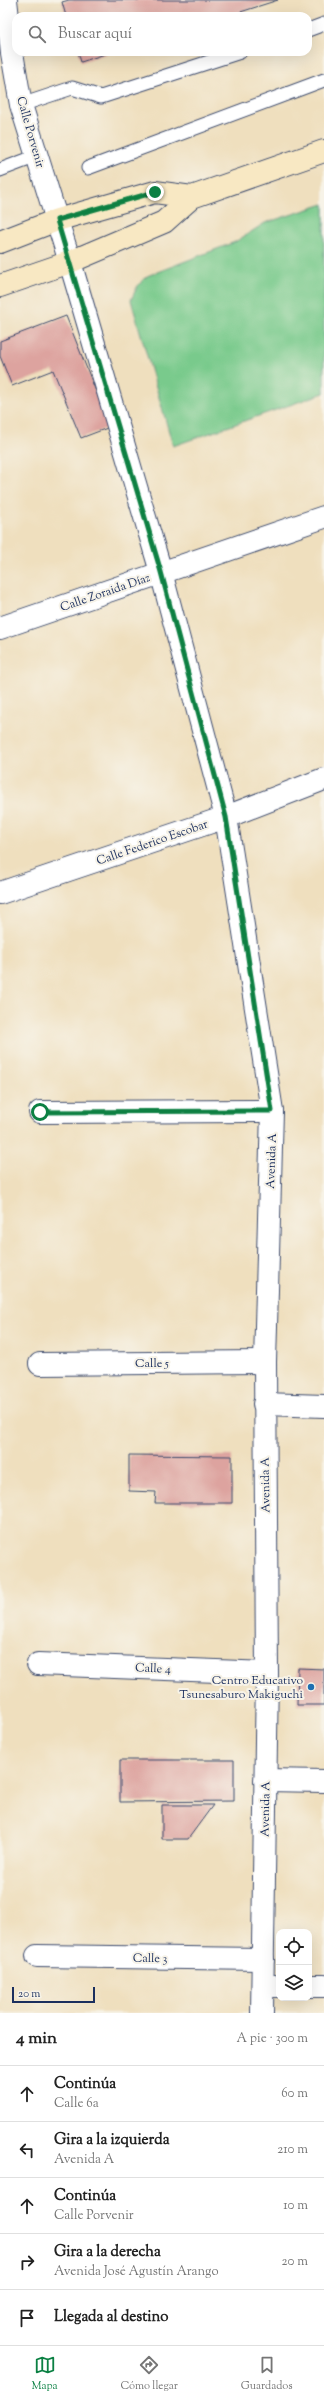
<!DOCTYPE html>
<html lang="es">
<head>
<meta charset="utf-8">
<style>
  :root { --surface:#fff; --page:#f2f2f2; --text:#222; --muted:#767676; --line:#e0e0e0; --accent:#0b8043 }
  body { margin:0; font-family:"Sorts Mill Goudy",serif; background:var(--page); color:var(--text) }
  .controls { position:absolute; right:12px; bottom:12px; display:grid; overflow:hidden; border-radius:8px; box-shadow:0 4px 16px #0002 }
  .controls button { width:36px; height:36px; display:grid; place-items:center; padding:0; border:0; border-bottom:1px solid var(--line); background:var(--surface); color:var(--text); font:20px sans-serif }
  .scale { position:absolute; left:12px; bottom:10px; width:83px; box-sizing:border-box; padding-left:4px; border:2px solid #1b2f5e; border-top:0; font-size:11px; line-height:14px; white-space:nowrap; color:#1b2f5e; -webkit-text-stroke:3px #f7f3e8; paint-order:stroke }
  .stop { position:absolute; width:12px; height:12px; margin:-9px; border:3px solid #0b8043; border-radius:50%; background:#fff }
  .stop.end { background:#0b8043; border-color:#fff; box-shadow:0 1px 4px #0008 }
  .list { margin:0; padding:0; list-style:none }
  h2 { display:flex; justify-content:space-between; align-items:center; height:52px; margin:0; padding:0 16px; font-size:17px }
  h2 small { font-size:13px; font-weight:400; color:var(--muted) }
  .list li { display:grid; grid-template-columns:26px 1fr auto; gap:12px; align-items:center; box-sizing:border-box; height:56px; padding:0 16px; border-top:1px solid var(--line) }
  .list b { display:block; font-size:15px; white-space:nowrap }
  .list p { margin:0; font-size:13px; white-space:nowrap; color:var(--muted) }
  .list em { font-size:13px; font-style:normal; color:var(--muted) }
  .icon { flex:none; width:22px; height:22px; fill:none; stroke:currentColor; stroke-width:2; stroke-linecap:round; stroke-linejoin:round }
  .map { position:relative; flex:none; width:324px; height:2013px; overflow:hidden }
  .search { position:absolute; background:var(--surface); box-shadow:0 4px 16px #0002; left:12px; right:12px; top:12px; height:44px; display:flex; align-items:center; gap:10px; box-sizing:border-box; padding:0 14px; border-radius:12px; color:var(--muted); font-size:15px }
  .sheet { height:332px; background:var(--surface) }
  nav { display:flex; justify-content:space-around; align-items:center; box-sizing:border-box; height:56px; border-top:1px solid var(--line); background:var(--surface); font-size:11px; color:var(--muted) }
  nav a { display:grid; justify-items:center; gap:2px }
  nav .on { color:var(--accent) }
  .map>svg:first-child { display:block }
  .green { fill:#79ca8c; stroke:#4a7c75 }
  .building { fill:#dda39f }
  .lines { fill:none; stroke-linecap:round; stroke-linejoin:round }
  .service-casing { stroke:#3b496c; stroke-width:15 }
  .minor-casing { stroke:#3b496c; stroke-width:24 }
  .tertiary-casing { stroke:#3b496c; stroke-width:24 }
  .secondary-casing { stroke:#3b496c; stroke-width:24 }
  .service { stroke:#fff; stroke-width:13 }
  .minor { stroke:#fff; stroke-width:22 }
  .tertiary { stroke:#fff; stroke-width:22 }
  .secondary { stroke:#f8e8c3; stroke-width:22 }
  .route { stroke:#0b8043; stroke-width:5 }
  .poi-dot { fill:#1f6fb2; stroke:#f7f3e8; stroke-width:1.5 }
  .labels { text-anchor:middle; stroke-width:4; stroke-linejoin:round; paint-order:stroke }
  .street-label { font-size:12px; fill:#1b2f5e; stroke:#f7f3e8 }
  .poi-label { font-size:12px; fill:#1b2f5e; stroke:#f7f3e8; text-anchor:end }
</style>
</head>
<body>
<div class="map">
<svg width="324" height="2013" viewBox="0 0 324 2013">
  <rect width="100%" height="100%" fill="#f7f3e8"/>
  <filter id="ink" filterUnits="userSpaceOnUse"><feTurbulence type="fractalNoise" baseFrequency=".025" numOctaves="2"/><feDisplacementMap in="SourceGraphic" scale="8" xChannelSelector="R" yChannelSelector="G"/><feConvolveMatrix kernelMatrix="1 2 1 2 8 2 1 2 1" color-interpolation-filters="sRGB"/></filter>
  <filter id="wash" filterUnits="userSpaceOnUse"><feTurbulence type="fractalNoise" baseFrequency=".012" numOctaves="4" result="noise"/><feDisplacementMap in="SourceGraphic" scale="16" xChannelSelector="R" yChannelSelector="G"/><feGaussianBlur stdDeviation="0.9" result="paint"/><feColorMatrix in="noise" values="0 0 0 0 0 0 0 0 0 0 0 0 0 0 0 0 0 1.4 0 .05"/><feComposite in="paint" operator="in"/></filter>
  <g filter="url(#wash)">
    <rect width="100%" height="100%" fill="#efdfbe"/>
    <path class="green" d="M324,204V393L173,446L131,300L137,287L147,276L235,242L265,223Z"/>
    <g id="blocks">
      <path class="building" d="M69,0H278L228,16H66L62,2Z
        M78,52H111L81,62Z
        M66,316L110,427L81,438L53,370L12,386L0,356V341Z
        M129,1455L232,1456V1503H155L156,1492L129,1491Z
        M298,1668L324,1669V1705H297Z
        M120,1760H234V1801L120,1802Z
        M162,1805H213L188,1839H162Z"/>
    </g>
  </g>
  <g filter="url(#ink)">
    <use href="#blocks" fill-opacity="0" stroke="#3b496c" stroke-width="1"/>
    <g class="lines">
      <g class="service-casing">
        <path id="service" d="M308,30L324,24
          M21,105L72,88L101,97L240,52
          M88,168L324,80
          M0,170L37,156"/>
      </g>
      <g class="minor-casing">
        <path id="minor" d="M6,0L12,53L21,105L70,262
          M0,628L324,517
          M0,893L226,817L324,779
          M40,1112L272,1111
          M40,1364L265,1362
          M264,1404L324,1406
          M38,1664L267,1673
          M265,1780L324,1781
          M37,1956L263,1959
          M263,1986H279
          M309,1986H324"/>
      </g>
      <g class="tertiary-casing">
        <path id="tertiary" d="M70,262L161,572L226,817L272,1111L265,1362L267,1673L262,2013"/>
      </g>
      <g class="secondary-casing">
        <path id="secondary" d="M0,242L57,220L155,192L192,197
          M0,286L70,262L164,222L192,197L324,151"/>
      </g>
      <use href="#service" class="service"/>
      <use href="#minor" class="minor"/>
      <use href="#tertiary" class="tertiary"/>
      <use href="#secondary" class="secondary"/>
    </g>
  </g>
  <g class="lines" filter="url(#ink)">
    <path class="route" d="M40,1112L272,1111L226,817L161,572L57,220L155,192"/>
  </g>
  <circle class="poi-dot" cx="311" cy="1687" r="4"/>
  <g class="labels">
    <g class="street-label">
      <text transform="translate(31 132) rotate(74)" y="4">Calle Porvenir</text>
      <text transform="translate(105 592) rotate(-19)" y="4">Calle Zoraida Díaz</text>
      <text transform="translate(152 842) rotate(-19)" y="4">Calle Federico Escobar</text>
      <text transform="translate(271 1161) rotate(-88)" y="4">Avenida A</text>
      <text x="152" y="1367">Calle 5</text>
      <text transform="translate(265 1485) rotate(-91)" y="4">Avenida A</text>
      <text transform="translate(153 1668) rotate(2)" y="4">Calle 4</text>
      <text transform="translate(265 1809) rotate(-89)" y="4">Avenida A</text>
      <text transform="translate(150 1958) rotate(1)" y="4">Calle 3</text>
    </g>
    <g class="poi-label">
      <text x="303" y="1684">Centro Educativo<tspan x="303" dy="14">Tsunesaburo Makiguchi</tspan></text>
    </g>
  </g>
</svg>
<div class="controls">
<button><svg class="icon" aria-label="locate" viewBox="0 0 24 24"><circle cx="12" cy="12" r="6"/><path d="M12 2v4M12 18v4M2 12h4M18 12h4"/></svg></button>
<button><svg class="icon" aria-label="layers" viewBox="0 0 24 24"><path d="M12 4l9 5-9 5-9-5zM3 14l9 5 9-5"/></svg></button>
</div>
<div class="scale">20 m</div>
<div class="stop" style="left:40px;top:1112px"></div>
<div class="stop end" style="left:155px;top:192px"></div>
<div class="search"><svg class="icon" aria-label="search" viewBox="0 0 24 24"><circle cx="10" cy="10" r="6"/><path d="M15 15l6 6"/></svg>Buscar aquí</div>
</div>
<section class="sheet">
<h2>4 min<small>A pie · 300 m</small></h2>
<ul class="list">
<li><svg class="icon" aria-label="ahead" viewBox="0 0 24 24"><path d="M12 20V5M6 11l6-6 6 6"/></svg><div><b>Continúa</b><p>Calle 6a</p></div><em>60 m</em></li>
<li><svg class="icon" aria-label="left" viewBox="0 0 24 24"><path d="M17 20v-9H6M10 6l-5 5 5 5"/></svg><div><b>Gira a la izquierda</b><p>Avenida A</p></div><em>210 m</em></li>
<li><svg class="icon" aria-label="ahead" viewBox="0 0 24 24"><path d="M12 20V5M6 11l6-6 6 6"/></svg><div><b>Continúa</b><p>Calle Porvenir</p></div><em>10 m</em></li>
<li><svg class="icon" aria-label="right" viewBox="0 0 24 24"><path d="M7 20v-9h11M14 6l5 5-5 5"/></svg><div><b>Gira a la derecha</b><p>Avenida José Agustín Arango</p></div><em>20 m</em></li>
<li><svg class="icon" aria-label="arrive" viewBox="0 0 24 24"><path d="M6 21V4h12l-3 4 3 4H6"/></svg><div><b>Llegada al destino</b></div></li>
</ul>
</section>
<nav>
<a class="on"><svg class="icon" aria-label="map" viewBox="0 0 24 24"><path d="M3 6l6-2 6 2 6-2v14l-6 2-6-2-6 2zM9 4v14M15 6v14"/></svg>Mapa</a>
<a><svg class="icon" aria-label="directions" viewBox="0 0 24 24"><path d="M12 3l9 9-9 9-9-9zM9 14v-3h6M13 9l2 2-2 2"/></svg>Cómo llegar</a>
<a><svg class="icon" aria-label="saved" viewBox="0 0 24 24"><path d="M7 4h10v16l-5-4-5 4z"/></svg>Guardados</a>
</nav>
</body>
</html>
